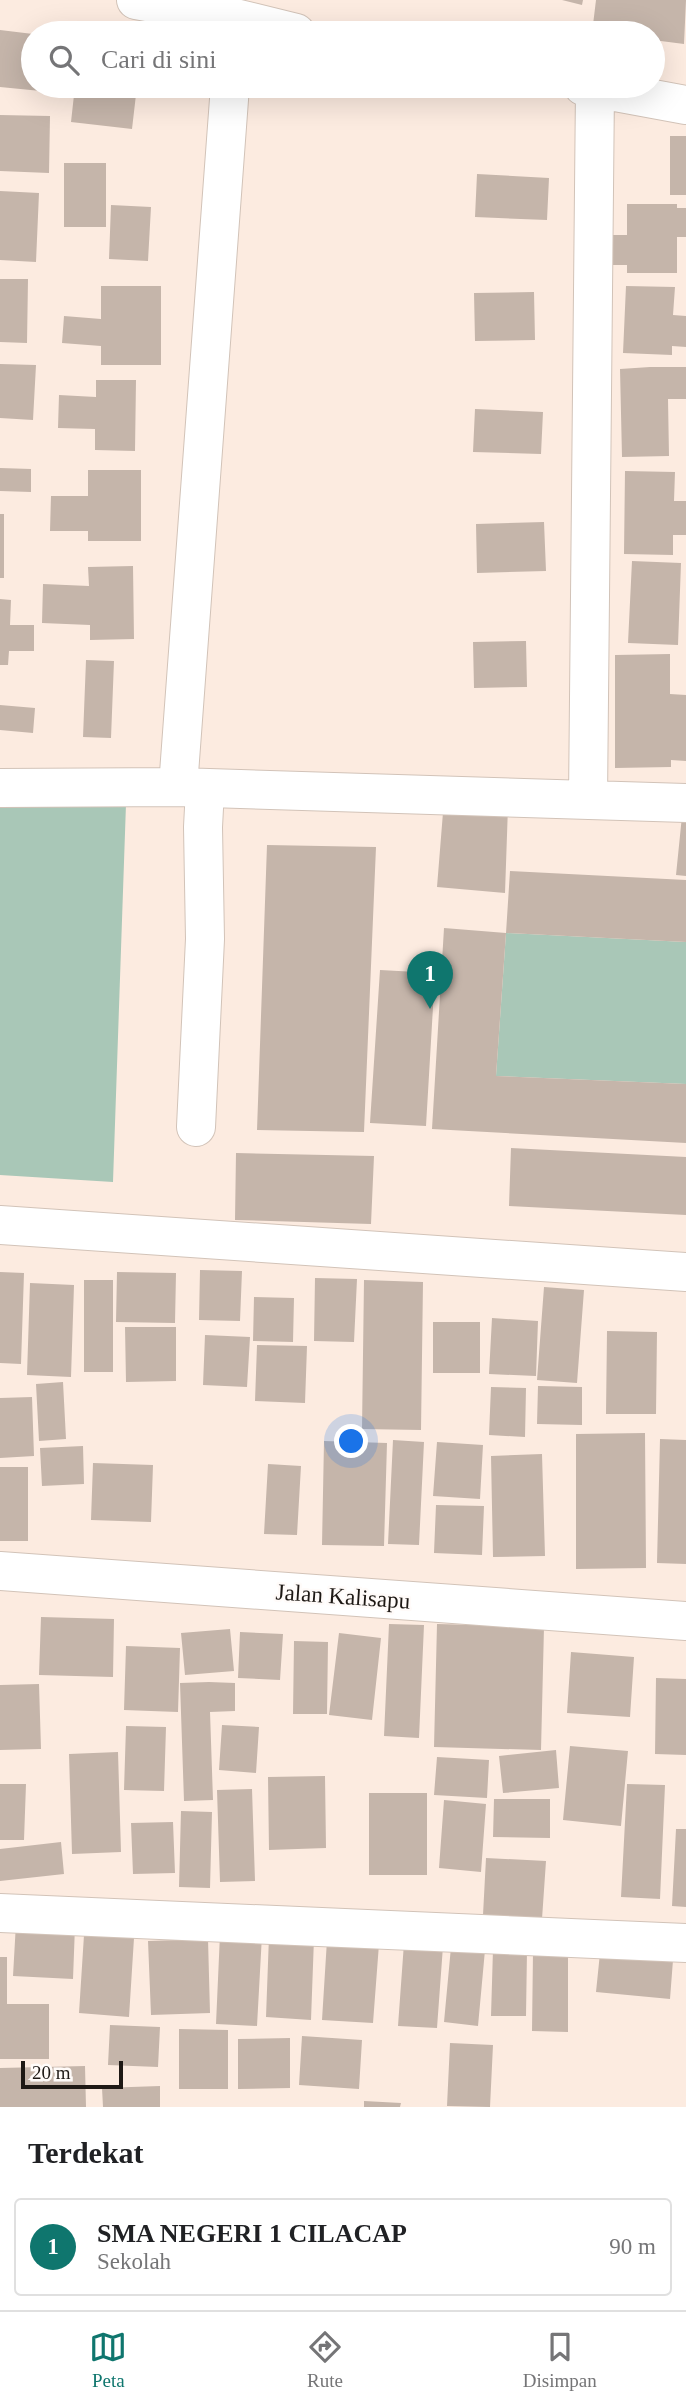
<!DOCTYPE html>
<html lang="id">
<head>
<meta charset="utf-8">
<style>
  :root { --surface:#fff; --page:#f6f6f6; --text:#202124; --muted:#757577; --line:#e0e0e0; --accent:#0f766e }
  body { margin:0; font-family:"Times New Roman",serif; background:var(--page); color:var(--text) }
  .scale { position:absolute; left:21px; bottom:18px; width:102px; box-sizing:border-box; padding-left:7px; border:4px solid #1e1915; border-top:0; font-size:19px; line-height:24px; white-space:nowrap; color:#1e1915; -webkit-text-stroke:5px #fffbf9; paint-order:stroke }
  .you { position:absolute; left:352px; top:1442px; width:24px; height:24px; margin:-18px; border:5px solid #fff; border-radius:50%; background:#1a73e8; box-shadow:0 0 0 10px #1a73e833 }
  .badge { display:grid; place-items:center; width:46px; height:46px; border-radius:50%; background:var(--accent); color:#fff; font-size:23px; font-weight:700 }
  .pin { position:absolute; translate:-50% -58px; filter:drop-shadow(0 2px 4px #0008) }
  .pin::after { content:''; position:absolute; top:37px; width:24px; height:21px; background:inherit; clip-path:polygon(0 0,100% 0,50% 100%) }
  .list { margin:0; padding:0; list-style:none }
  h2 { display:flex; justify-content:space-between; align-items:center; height:91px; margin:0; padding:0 28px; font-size:30px }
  h2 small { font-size:23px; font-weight:400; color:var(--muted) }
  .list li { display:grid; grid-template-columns:46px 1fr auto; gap:21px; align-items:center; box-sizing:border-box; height:98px; margin:0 14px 14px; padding:0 14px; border:2px solid var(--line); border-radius:7px }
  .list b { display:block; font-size:26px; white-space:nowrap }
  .list p { margin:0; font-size:23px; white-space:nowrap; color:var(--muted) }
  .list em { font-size:23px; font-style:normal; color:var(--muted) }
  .icon { flex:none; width:38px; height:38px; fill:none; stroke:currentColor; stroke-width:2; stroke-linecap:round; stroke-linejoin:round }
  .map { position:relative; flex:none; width:686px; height:2107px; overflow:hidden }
  .search { position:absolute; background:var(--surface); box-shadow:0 7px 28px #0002; left:21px; right:21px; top:21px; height:77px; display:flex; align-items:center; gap:18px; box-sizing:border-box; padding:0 24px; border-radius:38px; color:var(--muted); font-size:26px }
  .sheet { height:203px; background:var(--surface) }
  nav { display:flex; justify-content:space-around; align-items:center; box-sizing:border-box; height:98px; border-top:2px solid var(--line); background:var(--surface); font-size:19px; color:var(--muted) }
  nav a { display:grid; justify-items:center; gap:4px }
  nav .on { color:var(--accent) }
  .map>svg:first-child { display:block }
  .green { fill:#a9c7b7 }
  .building { fill:#c5b5aa }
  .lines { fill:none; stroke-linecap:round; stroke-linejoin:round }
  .minor-casing { stroke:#d2c3b8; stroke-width:40 }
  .minor { stroke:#fff; stroke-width:38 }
  .labels { text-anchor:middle; stroke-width:5; stroke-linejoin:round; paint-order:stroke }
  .street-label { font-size:23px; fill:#1e1915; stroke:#fffbf9 }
</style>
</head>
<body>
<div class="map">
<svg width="686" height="2107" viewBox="0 0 686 2107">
  <rect width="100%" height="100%" fill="#fcebe0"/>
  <path class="green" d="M0,802L126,804L113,1182L0,1175Z
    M506,933L686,942V1084L496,1076Z"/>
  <path class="building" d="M562,0H583L582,5Z
    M596,0H686L684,44L653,40V33H592Z
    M0,30L33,34V86H51V92L0,87Z
    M75,86H137L132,129L71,122Z
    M0,115L50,116L49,173L0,171Z
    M670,136H686V195H670Z
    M64,163H106V227H64Z
    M477,174L549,178L547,220L475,217Z
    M0,191L39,193L36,262L0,260Z
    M627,204H677V208H686V237H677V273H627V265H603V235H627Z
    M111,205L151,207L148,261L109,259Z
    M0,279H28L27,343L0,342Z
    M101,286H161V365H101V346L62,343L64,316L101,319Z
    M626,286L675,287L673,315L686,316V347L672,346V355L623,353Z
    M534,292L535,340L475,341L474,293Z
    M0,364L36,365L33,420L0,418Z
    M650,367H686V399H668L669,456L622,457L620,369Z
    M96,380H136L135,451L95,450V429L58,428L59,395L96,397Z
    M475,409L543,412L541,454L473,452Z
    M0,468L31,469V492L0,491Z
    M88,470H141V541H88V531H50L51,496H88Z
    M625,471L675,472L674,501H686V535H673V555L624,554Z
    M0,514H4V578H0Z
    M544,522L546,571L477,573L476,524Z
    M632,561L681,563L678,645L628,643Z
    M133,566L134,639L90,640V625L42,623L43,584L89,586L88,567Z
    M0,599L11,600L10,625H34V651H9L8,665H0Z
    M526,641L527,687L474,688L473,642Z
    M670,654V694L686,695V761L671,760V767L615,768V655Z
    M86,660L114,661L111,738L83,737Z
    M0,705L35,708L33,733L0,730Z
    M444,800L508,806L505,893L437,887Z
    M683,806H686V876L676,875Z
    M267,845L376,847L364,1132L257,1130Z
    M510,871L686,880V942L506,933Z
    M444,928L506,933L496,1076L686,1084V1143L432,1129Z
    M380,970L435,973L426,1126L370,1123Z
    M511,1148L686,1157V1215L509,1206Z
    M236,1153L374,1156L371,1224L235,1220Z
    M200,1270L242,1271L240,1321L199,1320Z
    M0,1272L24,1273L21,1364L0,1363Z
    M117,1272L176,1273L175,1323L116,1322Z
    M315,1278L357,1279L354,1342L314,1341Z
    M84,1280H113V1372H84Z
    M364,1280L423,1282L421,1430L362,1429Z
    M30,1283L74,1285L71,1377L27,1375Z
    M544,1287L584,1290L577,1383L537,1380Z
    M254,1297L294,1298L293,1342L253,1341Z
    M492,1318L538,1321L536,1376L489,1374Z
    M433,1322H480V1373H433Z
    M125,1327H176V1381L126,1382Z
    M607,1331L657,1332L656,1414H606Z
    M205,1335L250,1337L247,1387L203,1385Z
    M257,1345L307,1346L305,1403L255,1401Z
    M63,1382L66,1439L39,1441L36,1384Z
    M538,1386L582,1387V1425L537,1424Z
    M491,1387L526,1388L525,1437L489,1435Z
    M32,1397L34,1456L0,1458V1398Z
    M645,1433L646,1568L576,1569V1434Z
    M660,1439L686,1440V1564L657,1563Z
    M393,1440L424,1442L419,1545L388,1544Z
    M324,1441L387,1443L384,1546L322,1545Z
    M437,1442L483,1445L480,1499L433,1496Z
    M83,1446L84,1484L42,1486L40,1448Z
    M542,1454L545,1556L493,1557L491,1456Z
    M93,1463L153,1465L151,1522L91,1520Z
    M268,1464L301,1466L297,1535L264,1534Z
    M0,1467H28V1541H0Z
    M436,1505L484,1506L482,1555L434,1553Z
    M41,1617L114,1619L113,1677L39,1675Z
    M389,1624L424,1625L419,1738L384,1736Z
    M437,1624L544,1627L541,1750L434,1747Z
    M230,1629L234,1671L185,1675L181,1633Z
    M240,1632L283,1634L280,1680L238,1678Z
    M339,1633L381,1638L372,1720L329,1715Z
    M294,1641L328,1642L327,1714H293Z
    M126,1646L180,1648L178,1712L124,1710Z
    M571,1652L634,1657L630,1717L567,1713Z
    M656,1678L686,1679V1755L655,1754Z
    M209,1682L235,1683V1711L210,1712L213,1800L184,1801L180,1683Z
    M39,1684L41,1749L0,1750V1685Z
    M222,1725L259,1727L256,1773L219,1770Z
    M126,1726L166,1727L164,1791L124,1790Z
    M570,1746L628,1751L621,1826L563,1820Z
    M556,1750L559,1788L503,1793L499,1756Z
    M118,1752L121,1852L72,1854L69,1754Z
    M437,1757L489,1760L487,1798L434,1795Z
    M325,1776L326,1848L269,1850L268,1777Z
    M0,1784H26L24,1840H0Z
    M627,1784L665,1785L660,1899L621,1897Z
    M252,1789L255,1881L220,1882L217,1790Z
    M369,1793H427V1875H369Z
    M494,1799H550V1838L493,1837Z
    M444,1800L486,1804L481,1872L439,1868Z
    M181,1811L212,1812L210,1888L179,1887Z
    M173,1822L175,1873L133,1874L131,1823Z
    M676,1829H686V1907L672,1906Z
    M61,1842L64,1874L0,1881V1849Z
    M486,1858L546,1861L542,1919L483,1915Z
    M16,1923L75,1926L73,1979L13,1976Z
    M220,1934L262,1935L257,2026L216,2024Z
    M84,1935L134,1938L129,2017L79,2013Z
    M269,1936L314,1938L311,2020L266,2017Z
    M208,1939L210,2013L151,2015L148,1941Z
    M327,1940L379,1944L373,2023L322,2020Z
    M404,1943L443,1946L437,2028L398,2026Z
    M451,1947L485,1950L478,2026L444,2022Z
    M493,1949L527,1950L526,2016H491Z
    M533,1952H568V2032L532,2031Z
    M600,1953L673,1960L670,1999L596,1992Z
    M0,1957H7V2004H49V2059H0Z
    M110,2025L160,2027L158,2067L108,2065Z
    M179,2029L228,2030V2089H179Z
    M302,2036L362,2040L359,2089L299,2085Z
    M290,2038V2088L238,2089V2039Z
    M450,2043L493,2045L490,2107L447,2106Z
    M85,2066L86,2107H0V2068Z
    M160,2086V2107H103L102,2088Z
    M364,2101L401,2103L400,2107H364Z"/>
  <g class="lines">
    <g class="minor-casing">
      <path id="minor" d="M136,0L235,18L296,33
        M583,86L686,105
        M178,787L230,86
        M0,788L178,787L686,803
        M588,800L595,88
        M196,1127L205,939L203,827L205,789
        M0,1225L686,1272
        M0,1571L686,1621
        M0,1913L686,1943"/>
    </g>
    <use href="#minor" class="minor"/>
  </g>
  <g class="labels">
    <g class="street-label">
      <text transform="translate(343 1596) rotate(4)" y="8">Jalan Kalisapu</text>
    </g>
  </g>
</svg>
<div class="scale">20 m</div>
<div class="you"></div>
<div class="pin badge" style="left:430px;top:1009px">1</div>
<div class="search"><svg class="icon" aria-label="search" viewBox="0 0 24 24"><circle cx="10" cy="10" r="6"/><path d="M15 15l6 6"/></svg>Cari di sini</div>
</div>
<section class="sheet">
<h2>Terdekat<small></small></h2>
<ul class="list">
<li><span class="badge">1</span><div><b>SMA NEGERI 1 CILACAP</b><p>Sekolah</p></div><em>90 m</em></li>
</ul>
</section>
<nav>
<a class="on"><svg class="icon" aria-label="map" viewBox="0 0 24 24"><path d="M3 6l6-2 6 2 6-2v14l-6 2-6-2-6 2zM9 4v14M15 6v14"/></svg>Peta</a>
<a><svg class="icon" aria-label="directions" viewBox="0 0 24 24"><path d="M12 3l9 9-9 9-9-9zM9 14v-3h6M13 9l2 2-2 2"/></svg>Rute</a>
<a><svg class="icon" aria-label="saved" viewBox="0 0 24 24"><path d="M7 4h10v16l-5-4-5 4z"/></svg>Disimpan</a>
</nav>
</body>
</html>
